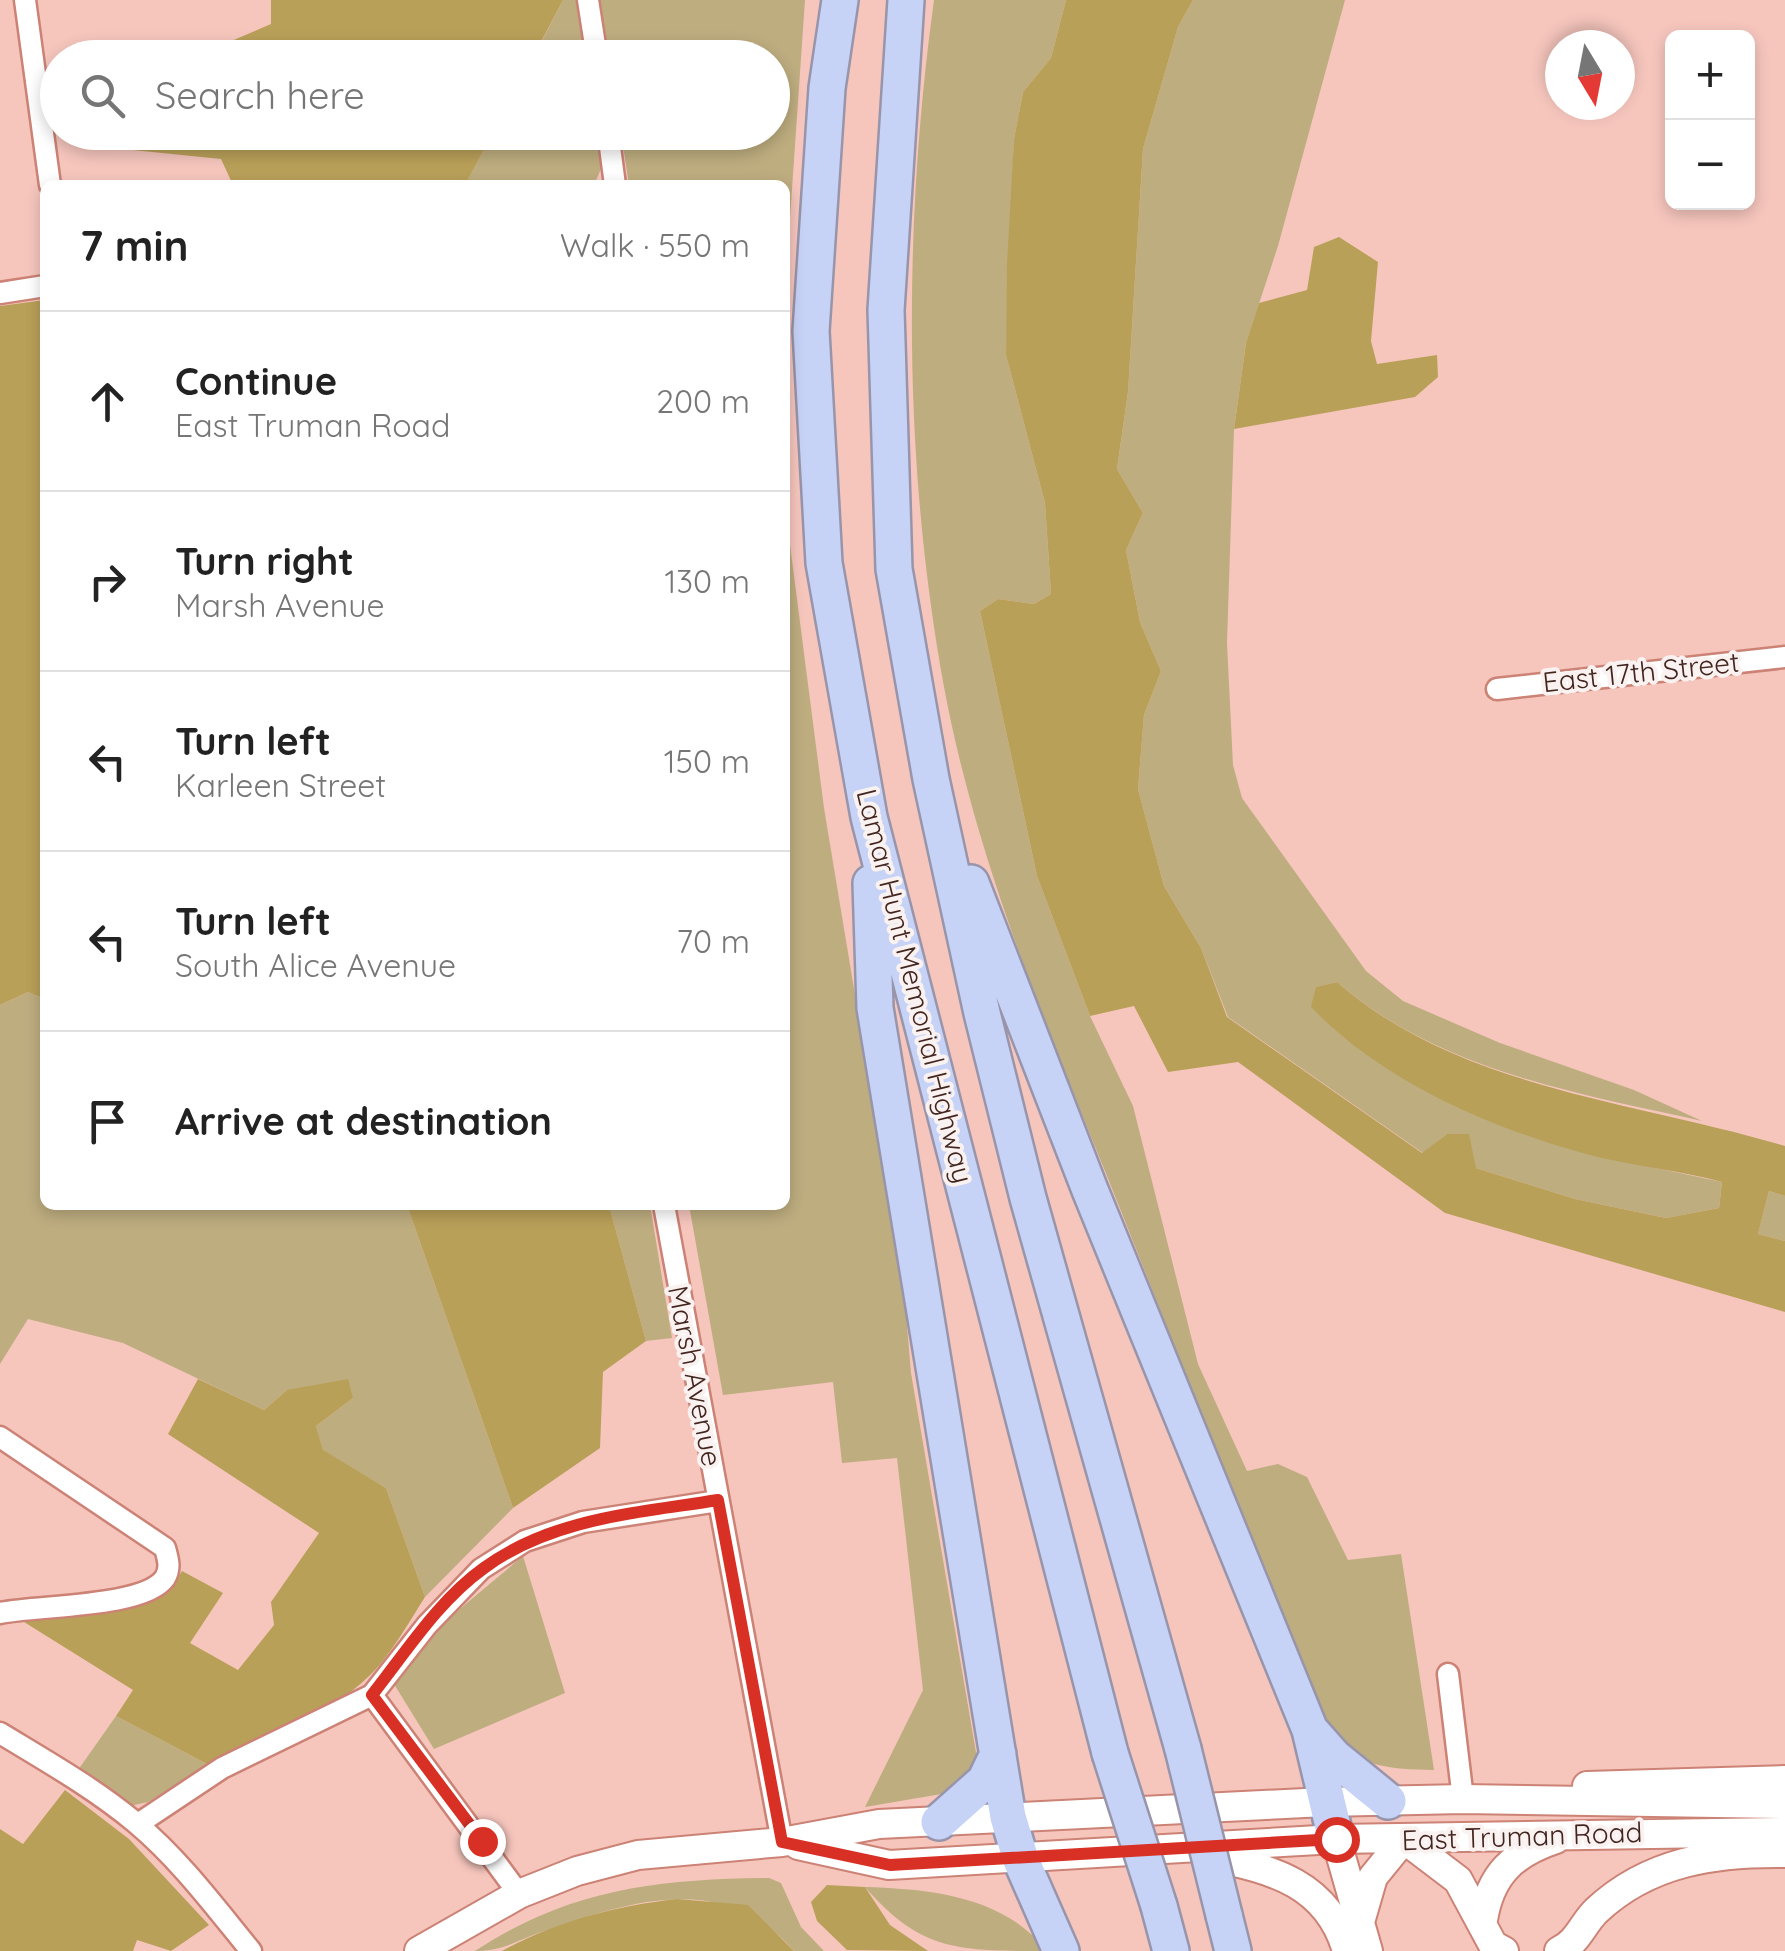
<!DOCTYPE html>
<html lang="en">
<head>
<meta charset="utf-8">
<style>
  :root { --surface:#fff; --page:#f6f6f6; --text:#222; --muted:#767676; --line:#e0e0e0 }
  body { margin:0; font-family:Quicksand,sans-serif; background:var(--page); color:var(--text) }
  .controls { position:absolute; right:30px; top:30px; display:grid; overflow:hidden; border-radius:15px; box-shadow:0 5px 15px #0003 }
  .controls button { width:90px; height:90px; display:grid; place-items:center; padding:0; border:0; border-bottom:2px solid var(--line); background:var(--surface); color:var(--text); font:50px sans-serif }
  .compass { position:absolute; left:1545px; top:30px; width:90px; height:90px; border-radius:50%; background:var(--surface); box-shadow:0 5px 15px #0003; rotate:170deg }
  .stop { position:absolute; width:30px; height:30px; margin:-22px; border:8px solid #d93025; border-radius:50%; background:#fff }
  .stop.end { background:#d93025; border-color:#fff; box-shadow:0 2px 10px #0008 }
  .list { margin:0; padding:0; list-style:none }
  h2 { display:flex; justify-content:space-between; align-items:center; height:130px; margin:0; padding:0 40px; font-size:42px }
  h2 small { font-size:32px; font-weight:400; color:var(--muted) }
  .list li { display:grid; grid-template-columns:65px 1fr auto; gap:30px; align-items:center; box-sizing:border-box; height:180px; padding:0 40px; border-top:2px solid var(--line) }
  .list b { display:block; font-size:38px; white-space:nowrap }
  .list p { margin:0; font-size:32px; white-space:nowrap; color:var(--muted) }
  .list em { font-size:32px; font-style:normal; color:var(--muted) }
  .icon { flex:none; width:55px; height:55px; fill:none; stroke:currentColor; stroke-width:2; stroke-linecap:round; stroke-linejoin:round }
  .map { position:relative; flex:none; width:1785px; height:1951px; overflow:hidden }
  .search { position:absolute; background:var(--surface); box-shadow:0 5px 15px #0003; left:40px; top:40px; width:750px; height:110px; display:flex; align-items:center; gap:25px; box-sizing:border-box; padding:0 35px; border-radius:55px; color:var(--muted); font-size:38px }
  .panel { position:absolute; background:var(--surface); box-shadow:0 5px 15px #0003; left:40px; top:180px; width:750px; height:1030px; border-radius:15px }
  .map>svg:first-child { display:block }
  .green { fill:#bead7f }
  .forest { fill:#b9a059 }
  .lines { fill:none; stroke-linecap:round; stroke-linejoin:round }
  .street-casing { stroke:#cc8275; stroke-width:25 }
  .secondary-casing { stroke:#cc8275; stroke-width:32 }
  .highway-casing { stroke:#9895ab; stroke-width:40 }
  .street { stroke:#fff; stroke-width:20 }
  .secondary { stroke:#fff; stroke-width:28 }
  .highway { stroke:#c6d2f6; stroke-width:35 }
  .highway-bridge-casing { stroke:#9895ab; stroke-width:40; stroke-linecap:butt }
  .highway-bridge { stroke:#c6d2f6; stroke-width:35 }
  .route { stroke:#d93025; stroke-width:12 }
  .labels { text-anchor:middle; stroke-width:8; stroke-linejoin:round; paint-order:stroke }
  .street-label { font-size:28px; fill:#432520; stroke:#faf2f0 }
</style>
</head>
<body>
<div class="map">
<svg width="1785" height="1951" viewBox="0 0 1785 1951">
  <rect width="100%" height="100%" fill="#f6c6bd"/>
  <path class="green" d="M563,0H578L587,57L533,58Z
    M600,0H805L785,291V185H629L621,133L772,132V58L609,57Z
    M934,0H1066L1051,58L1023,92L1014,139L1006,355L1045,503L1051,594L1034,604L998,599L980,611L1037,876L1090,1016L1133,1106L1198,1364L1247,1471L1278,1464L1307,1477L1348,1560L1401,1554L1434,1770C1388,1769 1360,1768 1328,1733C1253,1548 1181,1361 1107,1176C1042,1016 976,858 944,687C903,463 903,225 934,0Z
    M1193,0H1345L1278,246L1246,343L1234,429L1227,643L1233,765L1242,798L1366,971L1403,1001L1500,1043L1634,1090L1702,1121C1576,1093 1438,1070 1337,982L1317,987L1585,1153L1722,1182L1719,1208L1666,1218L1575,1199L1476,1168L1447,1134L1423,1153L1228,1017L1201,948L1164,886L1138,789L1144,715L1161,671L1140,622L1126,550L1143,513L1117,469L1128,392L1143,149L1178,27Z
    M493,133H598L603,164L594,185H465Z
    M785,506L824,808L904,1290L911,1373L978,1764L959,1791L865,1807L923,1690L897,1458L842,1463L833,1382L723,1395L689,1205H785Z
    M28,992L45,999V1205H407L513,1508L425,1597L386,1488L323,1451L316,1426L353,1398L287,1390L264,1410L123,1343L28,1319L0,1364V1005Z
    M1769,1191L1785,1196V1241L1758,1234Z
    M609,1205H650L672,1338L646,1341Z
    M523,1556L565,1693L434,1749L394,1684L437,1628Z
    M116,1716L209,1765L148,1802L130,1806L78,1770Z
    M769,1878L781,1883L801,1927L824,1951H794C722,1869 629,1902 541,1932C516,1941 502,1951 475,1951C569,1889 659,1879 769,1878Z
    M865,1887C930,1889 1004,1896 1047,1951C956,1951 921,1951 865,1887Z"/>
  <path class="forest" d="M271,0H563L533,57H166L215,48L271,24Z
    M1066,0H1193L1178,27L1143,149L1128,392L1117,469L1143,513L1126,550L1140,622L1161,671L1144,715L1138,789L1164,886L1201,948L1227,1017L1422,1153L1447,1134H1469L1476,1168L1575,1199L1666,1218L1719,1208L1722,1182C1678,1170 1631,1166 1586,1154C1488,1127 1382,1081 1311,1007L1316,987L1337,982C1459,1089 1635,1101 1785,1146V1196L1769,1191L1758,1234L1785,1241V1312L1445,1213L1238,1062L1168,1072L1134,1006L1090,1016L1037,876L980,611L998,599L1034,604L1051,594L1045,503L1006,355L1007,264L1014,139L1023,92L1051,58Z
    M120,133V132L493,133L465,185H233L221,159L123,149Z
    M1339,237L1378,262L1371,341L1377,364L1437,355L1438,377L1415,397L1234,429L1246,343L1259,303L1307,290L1314,247Z
    M45,300V999L28,992L0,1005V306Z
    M407,1205H609L646,1341L603,1372L600,1448L513,1508Z
    M198,1379L264,1410L287,1390L348,1379L353,1398L316,1426L323,1450L386,1488L425,1597C411,1619 398,1642 382,1662C339,1714 268,1737 209,1765L116,1716L133,1690L16,1617C68,1614 153,1621 182,1571L223,1593L190,1643L238,1670L274,1625L271,1602L319,1533L168,1434Z
    M65,1790L129,1839L209,1925L171,1951L137,1940L133,1951H0V1829L23,1844Z
    M827,1885L865,1887L890,1925L928,1951L847,1950L817,1921L811,1902Z
    M677,1899L748,1905L794,1951H502C557,1921 615,1906 677,1899Z"/>
  <g class="lines">
    <g class="street-casing">
      <path id="street" d="M25,0L50,185
        M588,0L597,58
        M608,132L615,185
        M0,293L45,286
        M1497,689L1785,657
        M664,1205L782,1842
        M0,1437L165,1548C168,1559 171,1568 165,1578C144,1608 37,1605 0,1613
        M1448,1674L1463,1799
        M372,1695L519,1894
        M0,1733C46,1761 94,1788 136,1823C180,1860 215,1907 251,1951
        M138,1824L222,1768L372,1695L427,1625L481,1569L525,1541L583,1522L718,1501"/>
    </g>
    <g class="secondary-casing">
      <path id="secondary" d="M1587,1786L1785,1780
        M1336,1839L1368,1951
        M798,1845L889,1865L1336,1839L1785,1832
        M1211,1857C1273,1869 1328,1884 1347,1951
        M1483,1920C1490,1875 1513,1853 1556,1839
        M1360,1922L1373,1877L1404,1839L1458,1880L1493,1945L1504,1951
        M419,1951L519,1894L577,1871L638,1855L782,1842L879,1824L1325,1802L1463,1799L1785,1804
        M1559,1951C1578,1942 1582,1925 1596,1911C1649,1861 1716,1852 1785,1853"/>
    </g>
    <g class="highway-casing">
      <path id="highway" d="M840,0L827,88L811,331L824,563L869,817L1110,1753
        M906,0L886,310L894,569L931,779L982,1013L1028,1198L1183,1749
        M871,883L875,1008L1008,1817L1021,1860L1061,1951
        M971,883L1090,1190L1310,1730L1336,1839
        M1311,1731L1334,1757L1388,1801
        M939,1822L985,1781L998,1754
        M1159,1906L1171,1951
        M1224,1915L1233,1951"/>
    </g>
    <use href="#street" class="street"/>
    <use href="#secondary" class="secondary"/>
    <use href="#highway" class="highway"/>
    <g class="highway-bridge-casing">
      <path id="highway-bridge" d="M1183,1749L1224,1915
        M1110,1753L1159,1906"/>
    </g>
    <use href="#highway-bridge" class="highway-bridge"/>
  </g>
  <g class="lines">
    <path class="route" d="M482,1841L372,1695C406,1652 439,1600 484,1568C552,1518 637,1513 718,1500L782,1842L890,1865L1336,1839"/>
  </g>
  <g class="labels">
    <g class="street-label">
      <text transform="translate(1641 672) rotate(-6)" y="10">East 17th Street</text>
      <text transform="translate(915 986) rotate(76)" y="10">Lamar Hunt Memorial Highway</text>
      <text transform="translate(695 1376) rotate(79)" y="10">Marsh Avenue</text>
      <text transform="translate(1522 1836) rotate(-2)" y="10">East Truman Road</text>
    </g>
  </g>
</svg>
<div class="controls">
<button>+</button>
<button>−</button>
</div>
<svg class="compass" viewBox="-18 -18 36 36"><path d="M0-13l5 13h-10z" fill="#e53935"/><path d="M0 13l5-13h-10z" fill="#767676"/></svg>
<div class="stop" style="left:1336px;top:1839px"></div>
<div class="stop end" style="left:482px;top:1841px"></div>
<div class="search"><svg class="icon" aria-label="search" viewBox="0 0 24 24"><circle cx="10" cy="10" r="6"/><path d="M15 15l6 6"/></svg>Search here</div>
<section class="panel">
<h2>7 min<small>Walk · 550 m</small></h2>
<ul class="list">
<li><svg class="icon" aria-label="ahead" viewBox="0 0 24 24"><path d="M12 20V5M6 11l6-6 6 6"/></svg><div><b>Continue</b><p>East Truman Road</p></div><em>200 m</em></li>
<li><svg class="icon" aria-label="right" viewBox="0 0 24 24"><path d="M7 20v-9h11M14 6l5 5-5 5"/></svg><div><b>Turn right</b><p>Marsh Avenue</p></div><em>130 m</em></li>
<li><svg class="icon" aria-label="left" viewBox="0 0 24 24"><path d="M17 20v-9H6M10 6l-5 5 5 5"/></svg><div><b>Turn left</b><p>Karleen Street</p></div><em>150 m</em></li>
<li><svg class="icon" aria-label="left" viewBox="0 0 24 24"><path d="M17 20v-9H6M10 6l-5 5 5 5"/></svg><div><b>Turn left</b><p>South Alice Avenue</p></div><em>70 m</em></li>
<li><svg class="icon" aria-label="arrive" viewBox="0 0 24 24"><path d="M6 21V4h12l-3 4 3 4H6"/></svg><div><b>Arrive at destination</b></div></li>
</ul>
</section>
</div>
</body>
</html>
